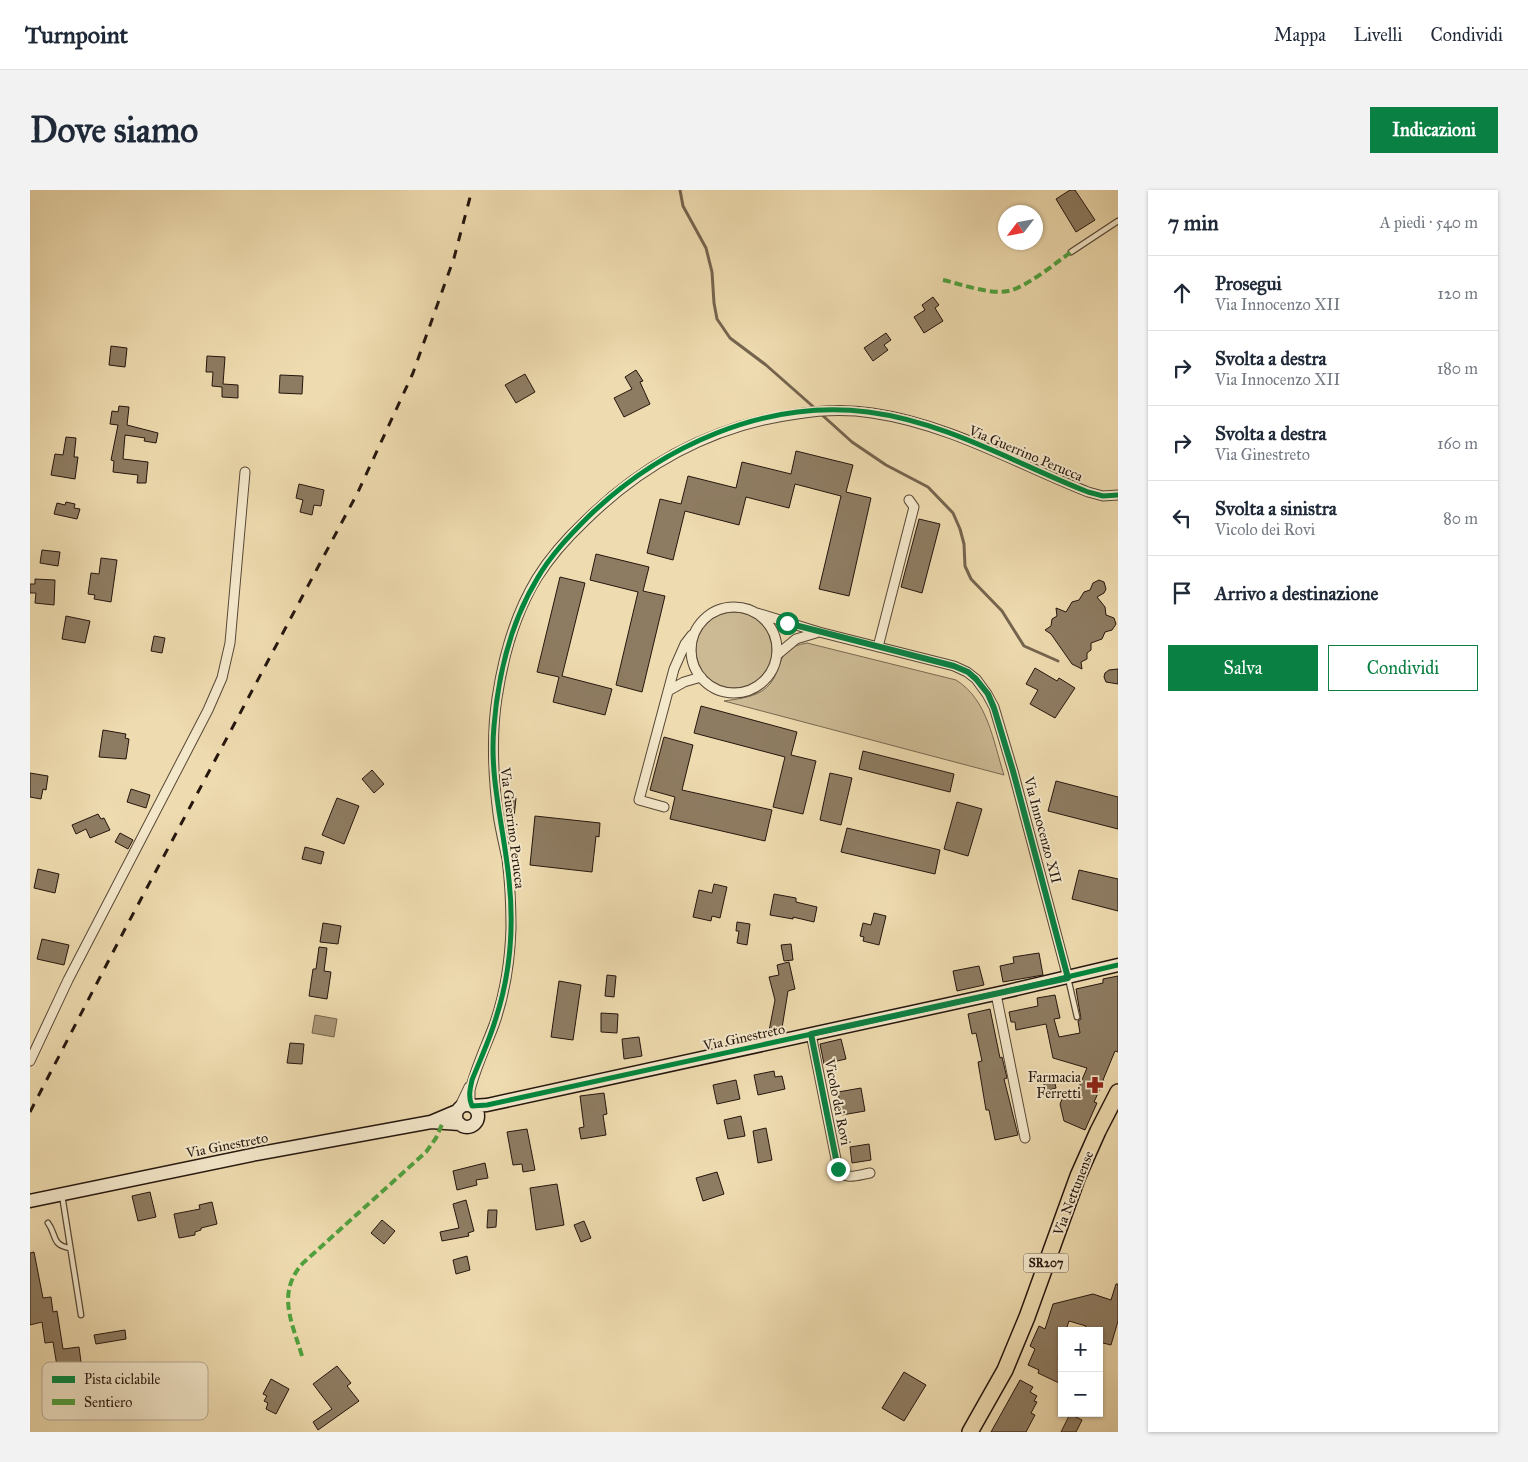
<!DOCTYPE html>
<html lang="it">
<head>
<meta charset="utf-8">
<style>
  :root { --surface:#fff; --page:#f2f2f3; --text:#1f2937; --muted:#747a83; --line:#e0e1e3; --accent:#0b8043 }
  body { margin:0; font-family:"IM FELL Great Primer",serif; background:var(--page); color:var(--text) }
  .controls { position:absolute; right:15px; bottom:15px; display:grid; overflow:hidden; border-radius:0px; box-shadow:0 1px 4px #0004 }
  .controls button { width:45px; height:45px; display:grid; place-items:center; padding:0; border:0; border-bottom:1px solid var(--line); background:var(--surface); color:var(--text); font:25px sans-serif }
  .compass { position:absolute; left:968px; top:15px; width:45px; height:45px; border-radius:50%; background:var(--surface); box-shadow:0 1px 4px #0004; rotate:238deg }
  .stop { position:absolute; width:15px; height:15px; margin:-11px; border:4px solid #0b8043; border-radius:50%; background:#fff }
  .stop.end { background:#0b8043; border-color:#fff; box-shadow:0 1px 5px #0008 }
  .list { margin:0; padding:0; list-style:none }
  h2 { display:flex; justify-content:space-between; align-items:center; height:65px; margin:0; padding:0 20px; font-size:21px }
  h2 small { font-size:16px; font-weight:400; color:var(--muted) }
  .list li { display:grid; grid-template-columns:32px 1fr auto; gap:15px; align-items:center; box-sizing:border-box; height:75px; padding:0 20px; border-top:1px solid var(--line) }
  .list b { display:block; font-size:19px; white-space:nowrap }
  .list p { margin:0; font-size:16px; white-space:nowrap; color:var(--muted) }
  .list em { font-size:16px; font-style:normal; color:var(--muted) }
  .actions { display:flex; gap:10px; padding:15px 20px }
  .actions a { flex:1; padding:11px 0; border:1px solid var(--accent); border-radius:0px; text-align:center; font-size:18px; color:var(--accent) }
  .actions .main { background:var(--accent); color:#fff }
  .icon { flex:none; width:28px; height:28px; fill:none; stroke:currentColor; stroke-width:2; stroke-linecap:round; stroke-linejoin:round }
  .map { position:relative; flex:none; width:1088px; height:1242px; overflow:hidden; border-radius:0px }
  header { display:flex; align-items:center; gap:30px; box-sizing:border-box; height:70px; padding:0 25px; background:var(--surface); border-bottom:1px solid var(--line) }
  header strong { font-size:24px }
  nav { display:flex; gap:28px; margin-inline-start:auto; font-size:18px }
  .intro { display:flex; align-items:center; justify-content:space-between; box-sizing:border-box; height:120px; padding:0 30px }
  h1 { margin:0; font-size:35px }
  .button { padding:12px 22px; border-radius:0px; background:var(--accent); color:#fff; font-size:18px; font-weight:700 }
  main { display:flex; gap:30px; padding:0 30px }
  aside { flex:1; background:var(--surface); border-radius:0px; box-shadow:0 1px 4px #0004 }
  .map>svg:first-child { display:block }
  .green { fill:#ccba94; stroke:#786851 }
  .water { fill:#aa9878; stroke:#75644e }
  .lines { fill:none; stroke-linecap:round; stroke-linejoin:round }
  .stream { stroke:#75644e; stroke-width:3 }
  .building { fill:#8e7c62; stroke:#25160e }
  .lane-casing { stroke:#574736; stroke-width:7 }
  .street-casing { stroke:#574736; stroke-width:11 }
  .secondary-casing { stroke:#25160e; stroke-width:15 }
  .primary-casing { stroke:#25160e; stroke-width:18 }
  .lane { stroke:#f4e8cb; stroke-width:4.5 }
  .street { stroke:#f4e8cb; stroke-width:9 }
  .secondary { stroke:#f4e8cb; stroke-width:12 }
  .primary { stroke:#eedbaf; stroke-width:15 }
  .rail { stroke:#25160e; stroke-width:3; stroke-dasharray:9 9; stroke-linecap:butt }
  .quiet { stroke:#50a13e; stroke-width:4; stroke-dasharray:8 4; stroke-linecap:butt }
  .cycleway-casing { stroke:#f4e8cb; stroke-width:8 }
  .cycleway { stroke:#00873e; stroke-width:5 }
  .route { stroke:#0b8043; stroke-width:6 }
  .labels { text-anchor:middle; stroke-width:4; stroke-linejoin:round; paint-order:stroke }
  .shield { fill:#f4e8cb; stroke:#635547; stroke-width:1 }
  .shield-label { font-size:12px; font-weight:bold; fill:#25160e }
  .street-label { font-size:14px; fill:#25160e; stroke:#f4e8cb }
  .poi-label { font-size:14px; fill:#25160e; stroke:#f4e8cb; text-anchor:end }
  .key { fill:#f4e8cb; stroke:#b6a992; stroke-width:1 }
  .key-label { font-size:14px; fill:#25160e }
</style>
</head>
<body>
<header>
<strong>Turnpoint</strong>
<nav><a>Mappa</a><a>Livelli</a><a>Condividi</a></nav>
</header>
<div class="intro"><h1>Dove siamo</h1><a class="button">Indicazioni</a></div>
<main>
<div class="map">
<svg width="1088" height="1242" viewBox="0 0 1088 1242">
  <rect width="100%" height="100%" fill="#eedbaf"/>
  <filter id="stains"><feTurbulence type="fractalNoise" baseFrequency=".004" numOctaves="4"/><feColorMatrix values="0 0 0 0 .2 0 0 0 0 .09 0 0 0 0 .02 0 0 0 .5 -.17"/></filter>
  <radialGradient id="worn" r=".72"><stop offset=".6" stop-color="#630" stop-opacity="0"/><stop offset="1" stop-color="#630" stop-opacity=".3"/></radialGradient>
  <path class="green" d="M666 460a38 38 0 1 1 76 0a38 38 0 1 1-76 0Z
    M777,453L926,490C958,510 963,551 974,585L694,511C707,509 720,508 732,501C757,484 740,459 777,453Z"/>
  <path class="water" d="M285,825L307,829L304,847L282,843Z"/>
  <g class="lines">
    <path class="stream" d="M650,0L653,16L676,58L682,82L684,113L687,129L700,148L736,175L787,220
      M791,224L822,252L856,275L898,297L923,323L930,339L934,354L935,376L941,389L972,421L994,456L1028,471"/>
  </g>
  <path class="building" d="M1040,0H1045L1065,30L1046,42L1026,9Z
    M903,107L909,115L905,118L913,131L894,143L884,127L895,120L892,115Z
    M856,143L861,150L854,155L858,160L843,171L834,158Z
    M81,156L97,158L95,177L79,175Z
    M177,166L195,167L193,194L208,195V208L192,207V197L182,196L183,182H176Z
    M606,180L613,191L610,192L620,214L594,227L584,208L602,199L595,187Z
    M495,184L505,202L486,213L475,195Z
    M250,185L273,186L272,204L249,203Z
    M89,216L99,217L97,235L128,243L126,253L114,251L115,248L95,245L93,269L118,272L116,293H107L108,285L83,282L84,271L81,270L88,235L80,234L82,221L88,222Z
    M36,247L46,248L44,267H48L45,289L21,285L25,264L33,265Z
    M766,261L823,275L816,302L841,308L819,406L789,399L811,306L765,294L759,318L716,307L709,335L655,321L643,370L617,363L630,309L651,314L658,286L706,298L712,272L761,284Z
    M269,294L294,300L291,316L284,315L282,325L270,322L273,310L266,308Z
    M36,312L45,314L44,318L50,319L47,329L24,324L27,313L35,315Z
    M889,329L910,334L892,403L871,397Z
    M12,360L30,362L28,376L10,373Z
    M566,364L619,377L613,401L635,406L612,502L586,495L608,402L560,390Z
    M71,368L87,370L81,412L64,409L65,405L58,404L61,383L69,384Z
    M530,387L555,393L532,486L582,499L575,525L523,512L529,487L507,482Z
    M5,389L25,390L24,415L5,413L6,403H0V394H5Z
    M1069,390L1074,392L1076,399L1074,403L1067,407L1075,417L1076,425L1084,428L1086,434L1082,440L1075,442L1072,449L1061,453V460L1057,463V469L1051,472L1052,479L1042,474L1021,444L1015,440L1021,436L1022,429L1027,426L1026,418L1036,422L1042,412L1049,410L1054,402L1060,400L1063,393Z
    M36,426L60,431L55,453L32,449Z
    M124,446L135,448L132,463L121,461Z
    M1005,478L1027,491L1029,488L1045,498L1025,528L1000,514L1008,500L996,494Z
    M1088,479V494L1076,492L1074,487L1075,483L1079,480Z
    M671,516L767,542L761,565L786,571L773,624L743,617L755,567L664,543Z
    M73,540L96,544L95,548L99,549L96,569L69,567Z
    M634,547L663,555L652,600L742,620L735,651L640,629L645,607L620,600Z
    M833,561L924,584L920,602L829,579Z
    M342,580L354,594L344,603L332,589Z
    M0,583L18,586L16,600L13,599L11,609L0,607Z
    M800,583L822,588L811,635L790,630Z
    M1026,591L1088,607V639L1018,621Z
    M101,599L120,605L116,618L97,612Z
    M307,608L329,616L314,654L292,645Z
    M477,608H486L484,627L475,626Z
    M927,612L952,619L938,666L914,659Z
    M68,624L71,629L74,628L80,640L60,648L56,639L46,644L42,635Z
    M505,626L570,633L569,647L566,646L562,682L500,675Z
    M817,638L910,660L905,684L811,662Z
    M90,643L103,650L98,659L85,652Z
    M275,657L294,662L291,674L272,669Z
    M8,679L29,684L25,703L4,698Z
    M1049,680L1088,689V721L1042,709Z
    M684,694L697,697L690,728L682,726L681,731L663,727L669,700L682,703Z
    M744,704L766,708V712L787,717L784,732L763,727V729L740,725Z
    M844,723L856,726L849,755L833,751L834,747L830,746L833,733L841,735Z
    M707,732L720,734L717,755L707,753L709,741H706Z
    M293,733L311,736L308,754L290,752Z
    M12,749L39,755L34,775L7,769Z
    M761,754L763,770L754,771L751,755Z
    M289,757L297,758L294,781L301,782L297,809L279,806L283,779H286Z
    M1009,763L1013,785L973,792L970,776L984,773L983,767Z
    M759,772L765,799L758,801L752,838L739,841L745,810L739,787L749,785L747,775Z
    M949,776L954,795L927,801L923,781Z
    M577,785L586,786L584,807L575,806Z
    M1088,786V862L1085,861L1073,890H1074L1064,912L1067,913L1055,940L1034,931L1030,914L1036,900L1046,904L1057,878L1023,868L1016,834L986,840L985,832H981L979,822L1008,816L1007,808L1025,805L1030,828L1024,829L1029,847L1050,843L1048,831L1051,829L1046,799L1073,793V789Z
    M529,791L551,795L543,850L521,847Z
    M960,819L970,868L972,867L977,888L974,889L988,945L965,950L959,920H956L948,872L952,871L946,843L942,844L938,824Z
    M571,823L588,824L587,843L571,842Z
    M609,847L612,866L594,869L592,849Z
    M811,849L816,869L794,874L790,854Z
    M260,853L274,854L272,874L257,873Z
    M744,881L745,887L752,886L755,899L728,905L724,885Z
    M1023,885L1026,898L1016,901L1012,888Z
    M706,890L710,909L687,914L683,895Z
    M831,898L835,921L812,925L808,902Z
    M574,903L577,924L573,925L576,945L551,949L549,938L554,937L550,906Z
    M711,926L715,946L698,949L694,930Z
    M736,938L742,970L728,973L723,941Z
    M497,939L505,980L493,982L492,974L483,975L477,942Z
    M839,954L841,970L822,973L820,957Z
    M455,973L458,988L446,990L447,995L427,1000L423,981Z
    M687,982L694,1004L673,1011L666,988Z
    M527,994L534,1035L506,1040L500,998Z
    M120,1002L126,1027L108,1031L102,1006Z
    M436,1010L444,1041L438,1043L439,1046L412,1051L410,1042L429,1038L423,1014Z
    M182,1012L187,1034L171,1038V1040L165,1042V1045L149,1048L144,1024L170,1019L169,1015Z
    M458,1020H467L466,1037L457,1038Z
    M352,1030L365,1041L354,1054L341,1043Z
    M554,1031L561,1048L551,1052L544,1035Z
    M4,1062L13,1108L21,1107L23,1122L27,1121L33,1159L49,1157L51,1172L27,1176L23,1152L15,1153L12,1132L0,1135V1063Z
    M437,1066L440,1080L426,1084L423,1070Z
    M1086,1094H1088V1131L1081,1155L1069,1152V1141H1054L1056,1136L1039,1131L1036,1140L1032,1138V1161L1028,1169L1032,1171V1186L1029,1193L1008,1183L1009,1180L998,1175L1005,1159L1000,1156L1009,1136L1015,1139L1023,1114L1063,1104L1081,1110Z
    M95,1140L96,1149L66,1154L64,1145Z
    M307,1176L321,1193L317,1196L329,1211L288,1240L283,1232L302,1219L283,1194Z
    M874,1182L896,1195L874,1231L852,1218Z
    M241,1189L259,1199L246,1224L236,1219L238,1213L234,1211L237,1206L233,1204Z
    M990,1190L1003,1197L1000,1202L1007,1206L1004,1211L1007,1212L1001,1223L1005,1225L996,1242H961Z
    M1040,1224L1052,1230L1046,1242H1031Z"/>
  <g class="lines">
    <g class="lane-casing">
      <path id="lane" d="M1041,62L1088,31
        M1038,788L1047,827
        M32,1005L51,1125
        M18,1033C27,1045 21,1055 40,1058"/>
    </g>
    <g class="street-casing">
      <path id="street" d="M661 460a43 43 0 1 1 86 0a43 43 0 1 1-86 0Z
        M727,423L789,442L924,476L937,482L946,489L957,504L964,517L983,581L1038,788
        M848,457L884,317L879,310
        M748,464L766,449L786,443
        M638,501L654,492L671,487
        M634,617L609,610L644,479L655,454L662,445
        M966,804L995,948
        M781,844L808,979C815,991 828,985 840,983
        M0,871L38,790L178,520L192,488L200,453L215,282
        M442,916L440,909V900C446,877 456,856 464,835C475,804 480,771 481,738C481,715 480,692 477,669C474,654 470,639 468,624C463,585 461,547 467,508C473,468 485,424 507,388C520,367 537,348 555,331C614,273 685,235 767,224C792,220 817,219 842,223C919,234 987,274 1058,302L1073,306L1088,305
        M429,918L439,897"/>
    </g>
    <g class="secondary-casing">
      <path id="secondary" d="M426 926a11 11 0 1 1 22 0a11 11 0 1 1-22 0Z
        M442,916L457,915L974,802L1088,775
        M427,921L401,932L430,934
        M0,1011L226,964L401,932"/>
    </g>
    <g class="primary-casing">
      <path id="primary" d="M940,1242L975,1180L997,1127L1048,986L1068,941L1088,902"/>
    </g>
    <use href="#lane" class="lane"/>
    <use href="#street" class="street"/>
    <use href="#secondary" class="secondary"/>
    <use href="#primary" class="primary"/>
    <path class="rail" d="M0,922L95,739L328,302L383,183L424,68L442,0"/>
    <path class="quiet" d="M913,90C931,94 960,105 978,101C995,98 1026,73 1041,62
      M272,1166C262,1132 246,1103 273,1073L396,962L406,948L413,932"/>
    <g class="cycleway-casing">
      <path id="cycleway" d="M1088,305L1073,306L1058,302C986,274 917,232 838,222C735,209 631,256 558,327C539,346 520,366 507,389C481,432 468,486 464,536C459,588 474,638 479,690C484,736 480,786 465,831C459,851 450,870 442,890C440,899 438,907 442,916L457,915L974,802L1088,775"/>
    </g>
    <use href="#cycleway" class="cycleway"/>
  </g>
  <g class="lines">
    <path class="route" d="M757,433L924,476L938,482L946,489L958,504L964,518L983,581L1038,788L781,844L808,979"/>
  </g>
  <defs>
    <g id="pharmacy-bare" transform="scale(1.35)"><path d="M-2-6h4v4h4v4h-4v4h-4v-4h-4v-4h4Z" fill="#8f2418" stroke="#f4e8cb" stroke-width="2.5" paint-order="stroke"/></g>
  </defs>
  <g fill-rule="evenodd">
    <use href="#pharmacy-bare" x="1065" y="895"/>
  </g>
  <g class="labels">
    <rect class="shield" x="993.5" y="1063.5" width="45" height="19" rx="4"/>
    <g class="shield-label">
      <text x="1016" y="1077">SR207</text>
    </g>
    <g class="street-label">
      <text transform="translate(996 263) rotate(23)" y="5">Via Guerrino Perucca</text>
      <text transform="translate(483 638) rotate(83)" y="5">Via Guerrino Perucca</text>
      <text transform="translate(1013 640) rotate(75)" y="5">Via Innocenzo XII</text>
      <text transform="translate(714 847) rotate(-12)" y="5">Via Ginestreto</text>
      <text transform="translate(808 912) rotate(79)" y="5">Vicolo dei Rovi</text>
      <text transform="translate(197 955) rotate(-11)" y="5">Via Ginestreto</text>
      <text transform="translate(1043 1003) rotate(-69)" y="5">Via Nettunense</text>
    </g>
    <g class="poi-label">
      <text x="1051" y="892">Farmacia<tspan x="1051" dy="16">Ferretti</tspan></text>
    </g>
  </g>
  <rect x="12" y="1172" width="166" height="58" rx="8" class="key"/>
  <rect x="22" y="1186" width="23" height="7" fill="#00873e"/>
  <rect x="22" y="1209" width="23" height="6" fill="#50a13e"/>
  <g class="key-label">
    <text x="54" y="1194">Pista ciclabile</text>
    <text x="54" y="1217">Sentiero</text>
  </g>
  <rect width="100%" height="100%" filter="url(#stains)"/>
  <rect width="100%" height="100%" fill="url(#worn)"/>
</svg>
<div class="controls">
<button>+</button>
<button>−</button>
</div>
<svg class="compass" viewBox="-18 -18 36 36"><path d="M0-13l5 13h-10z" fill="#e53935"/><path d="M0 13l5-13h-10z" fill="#747a83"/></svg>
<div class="stop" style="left:757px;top:433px"></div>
<div class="stop end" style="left:808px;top:979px"></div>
</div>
<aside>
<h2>7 min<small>A piedi · 540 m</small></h2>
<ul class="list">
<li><svg class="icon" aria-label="ahead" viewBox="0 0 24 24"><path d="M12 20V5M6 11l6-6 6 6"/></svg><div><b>Prosegui</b><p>Via Innocenzo XII</p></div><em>120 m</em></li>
<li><svg class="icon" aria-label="right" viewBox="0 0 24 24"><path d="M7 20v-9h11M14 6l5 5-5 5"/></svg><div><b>Svolta a destra</b><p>Via Innocenzo XII</p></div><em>180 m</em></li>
<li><svg class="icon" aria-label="right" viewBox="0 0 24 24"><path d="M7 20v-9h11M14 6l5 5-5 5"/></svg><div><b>Svolta a destra</b><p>Via Ginestreto</p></div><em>160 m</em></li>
<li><svg class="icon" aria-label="left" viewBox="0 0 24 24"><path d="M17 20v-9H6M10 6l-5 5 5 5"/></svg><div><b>Svolta a sinistra</b><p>Vicolo dei Rovi</p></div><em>80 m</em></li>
<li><svg class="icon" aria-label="arrive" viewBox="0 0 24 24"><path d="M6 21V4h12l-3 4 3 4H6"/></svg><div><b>Arrivo a destinazione</b></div></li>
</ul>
<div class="actions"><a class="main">Salva</a><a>Condividi</a></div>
</aside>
</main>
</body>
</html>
